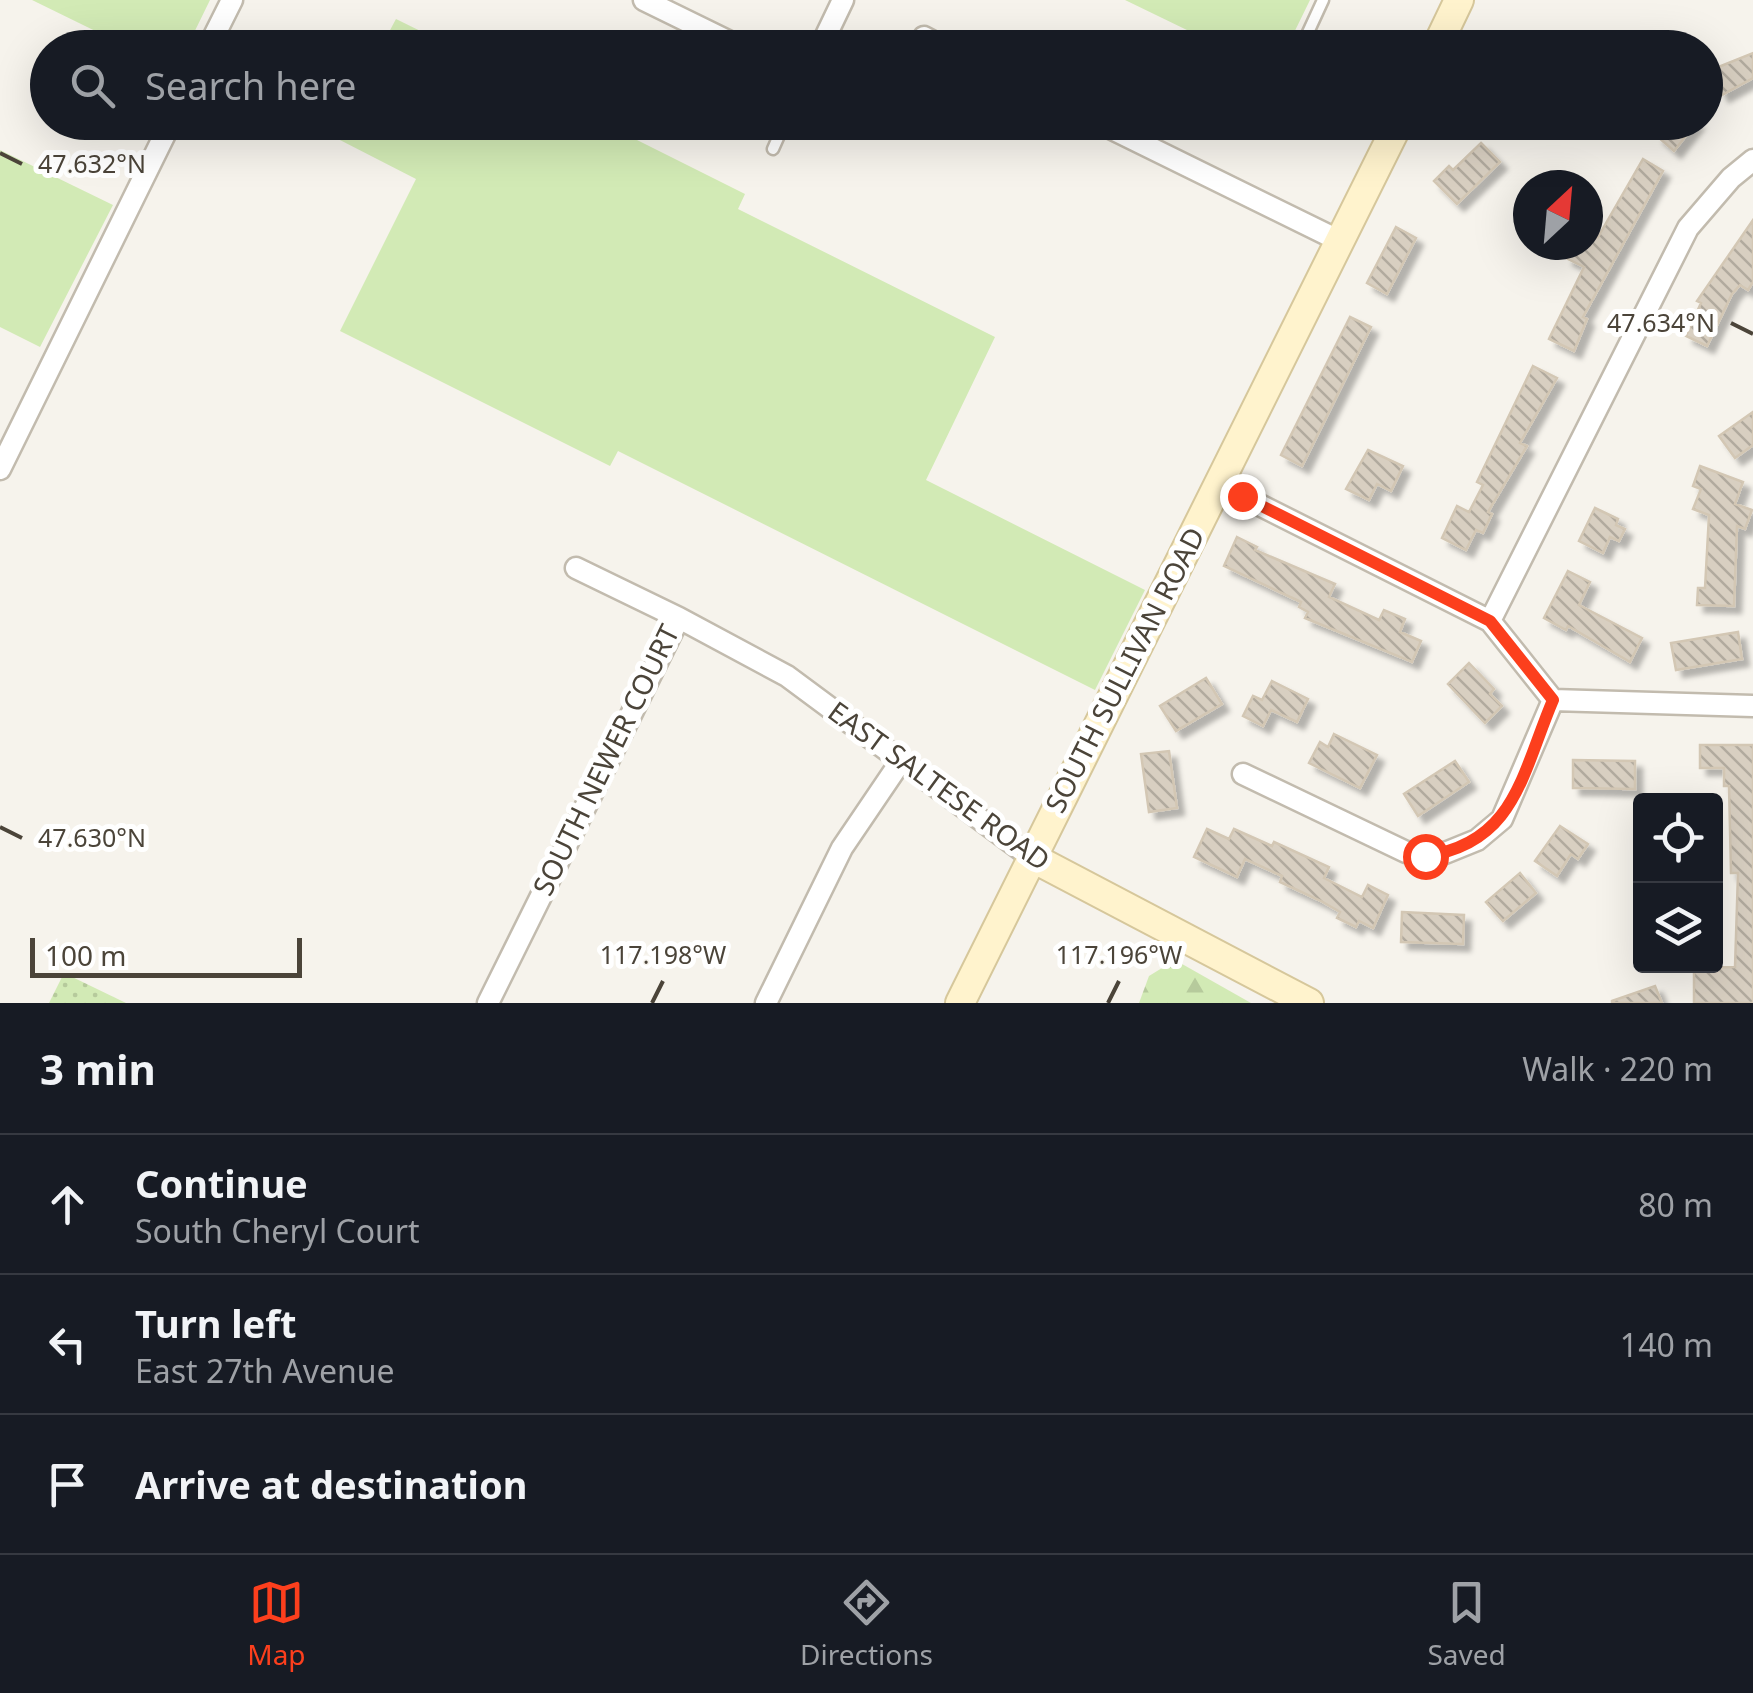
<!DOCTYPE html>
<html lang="en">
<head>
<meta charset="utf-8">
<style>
  :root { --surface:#171b24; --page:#20242c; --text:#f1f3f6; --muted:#9ea1a6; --line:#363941; --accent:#fc3f1d }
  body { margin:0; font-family:"Noto Sans",sans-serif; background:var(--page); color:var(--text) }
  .controls { position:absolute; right:30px; bottom:30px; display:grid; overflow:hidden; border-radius:10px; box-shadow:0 10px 40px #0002 }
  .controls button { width:90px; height:90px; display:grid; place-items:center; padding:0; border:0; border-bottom:2px solid var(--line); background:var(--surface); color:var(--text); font:50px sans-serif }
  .compass { position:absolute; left:1513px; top:170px; width:90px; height:90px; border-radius:50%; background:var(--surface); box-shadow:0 10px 40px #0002; rotate:26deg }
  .scale { position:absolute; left:30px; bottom:25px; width:272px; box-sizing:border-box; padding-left:10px; border:5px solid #4b4439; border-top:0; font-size:28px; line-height:35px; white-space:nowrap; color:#4b4439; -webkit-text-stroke:8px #fff; paint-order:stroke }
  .stop { position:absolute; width:30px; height:30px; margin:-22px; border:8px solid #fc3f1d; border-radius:50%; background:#fff }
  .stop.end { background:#fc3f1d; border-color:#fff; box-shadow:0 2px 10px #0008 }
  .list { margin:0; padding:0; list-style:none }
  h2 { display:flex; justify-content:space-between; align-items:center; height:130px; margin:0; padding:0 40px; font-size:42px }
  h2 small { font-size:32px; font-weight:400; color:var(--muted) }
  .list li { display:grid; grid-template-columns:65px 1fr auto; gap:30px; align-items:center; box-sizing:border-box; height:140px; padding:0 40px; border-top:2px solid var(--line) }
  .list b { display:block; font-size:38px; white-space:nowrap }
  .list p { margin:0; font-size:32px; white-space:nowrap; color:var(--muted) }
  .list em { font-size:32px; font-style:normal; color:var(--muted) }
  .icon { flex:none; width:55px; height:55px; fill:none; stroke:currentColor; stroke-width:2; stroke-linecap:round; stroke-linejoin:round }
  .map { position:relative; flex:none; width:1753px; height:1003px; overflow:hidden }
  .search { position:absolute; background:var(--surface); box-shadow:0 10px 40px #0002; left:30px; right:30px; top:30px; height:110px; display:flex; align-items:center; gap:25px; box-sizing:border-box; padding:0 35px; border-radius:55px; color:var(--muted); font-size:38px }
  .sheet { height:550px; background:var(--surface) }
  nav { display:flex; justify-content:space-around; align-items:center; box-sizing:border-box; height:140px; border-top:2px solid var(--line); background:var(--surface); font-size:28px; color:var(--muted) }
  nav a { display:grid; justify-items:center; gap:5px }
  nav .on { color:var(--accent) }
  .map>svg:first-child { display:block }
  .grass { fill:#d2eab5 }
  .forest { fill:url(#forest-firs) }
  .park { fill:url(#park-dots) }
  .building { fill:url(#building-back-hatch); stroke:#d3c7b4; stroke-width:2.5; filter:url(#shadow) }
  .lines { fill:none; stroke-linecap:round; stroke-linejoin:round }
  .service-casing { stroke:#c2bbae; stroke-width:15 }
  .minor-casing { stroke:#c2bbae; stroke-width:25 }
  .secondary-casing { stroke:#d6c79b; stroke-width:32 }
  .service { stroke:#fff; stroke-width:10 }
  .minor { stroke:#fff; stroke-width:20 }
  .secondary { stroke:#fff3cd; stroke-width:28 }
  .route { stroke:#fc3f1d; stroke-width:12 }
  .ticks { fill:none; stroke:#4b4439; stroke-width:4 }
  .labels { text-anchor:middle; stroke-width:10; stroke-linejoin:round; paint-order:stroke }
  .street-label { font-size:28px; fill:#4b4439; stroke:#fff }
  .ticks-label { font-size:25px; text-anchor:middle; fill:#4b4439; stroke:#fff; stroke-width:10; stroke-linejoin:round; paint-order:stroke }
</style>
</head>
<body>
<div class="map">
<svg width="1753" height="1003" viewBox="0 0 1753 1003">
  <defs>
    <pattern id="forest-firs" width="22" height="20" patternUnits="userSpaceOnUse" patternTransform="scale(2.5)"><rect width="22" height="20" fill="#d2eab5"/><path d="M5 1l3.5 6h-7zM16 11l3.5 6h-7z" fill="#b6ca9c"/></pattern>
    <pattern id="park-dots" width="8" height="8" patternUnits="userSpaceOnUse" patternTransform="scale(2.5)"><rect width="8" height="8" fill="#d2eab5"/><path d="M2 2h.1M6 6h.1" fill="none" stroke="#b6ca9c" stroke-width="1.8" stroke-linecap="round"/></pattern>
    <pattern id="building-back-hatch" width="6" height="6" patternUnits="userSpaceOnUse" patternTransform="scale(2.5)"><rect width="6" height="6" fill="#d8cfc1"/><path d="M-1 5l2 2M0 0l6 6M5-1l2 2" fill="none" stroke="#b1aa9e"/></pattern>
    <filter id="shadow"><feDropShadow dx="7" dy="7" stdDeviation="2.5" flood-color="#0004"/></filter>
  </defs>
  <rect width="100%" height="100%" fill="#f6f3ec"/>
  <path class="grass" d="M32,0H210L187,47H128Z
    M1125,0H1310L1287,47H1222Z
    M396,19L453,47H381Z
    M344,123H603L745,194L738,209L995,337L926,480L1145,590L1095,690L618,451L610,466L340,331L416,179L336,138Z
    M0,150L113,205L40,347L0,327Z"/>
  <path class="forest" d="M1175,960L1251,1003H1139L1149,976Z"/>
  <path class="park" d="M64,973L126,1003H49Z"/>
  <path class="building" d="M1753,53V78L1722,95L1711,70Z
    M1668,122H1697L1674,151L1657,136Z
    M1481,143L1500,162L1457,204L1434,181L1449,166L1453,170Z
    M1643,159L1663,171L1583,317L1587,319L1574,351L1549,339L1584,267L1566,258L1572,245H1588V232L1598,237Z
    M1753,220V282L1748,290L1740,285L1732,294L1707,346L1686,336L1701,303L1697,301Z
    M1396,227L1416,238L1387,294L1367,283Z
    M1350,317L1371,327L1302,466L1281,455Z
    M1533,366L1557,378L1520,443L1527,446L1488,512L1492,514L1483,533L1476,530L1466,550L1442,538L1457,506L1469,512L1483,485L1477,482Z
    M1753,412V445L1735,458L1719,436Z
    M1368,450L1403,466L1391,491L1377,484L1369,500L1346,489Z
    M1700,466L1743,482L1735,504L1752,510L1745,529L1737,526L1734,606L1697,605L1698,588H1705L1709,515L1693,509L1701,489L1693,486Z
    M1595,508L1618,519L1616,525L1625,529L1619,541L1610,537L1603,553L1579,541Z
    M1237,537L1257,547L1255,550L1335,584L1329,597L1379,620L1384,610L1405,619L1400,632L1421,641L1412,662L1305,618L1308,612L1299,607L1301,602L1224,566Z
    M1568,571L1590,582L1579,605L1642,638L1630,662L1568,626L1566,630L1544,618Z
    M1738,632L1742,659L1676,670L1671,643Z
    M1469,663L1494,689L1490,694L1502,706L1485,723L1448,684Z
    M1206,678L1222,704L1176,731L1160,706Z
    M1272,681L1308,699L1297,722L1271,710L1263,726L1243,716L1253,696L1262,700Z
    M1334,734L1377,755L1360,788L1309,763L1320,742L1328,747Z
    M1700,745H1753V1003H1694V968L1735,967L1738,873H1731L1729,786H1724V768H1700Z
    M1169,751L1177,808L1149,812L1141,754Z
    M1573,760L1635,761V789L1573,788Z
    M1455,761L1469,782L1418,816L1404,794Z
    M1560,826L1588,844L1578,859L1571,854L1557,876L1535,861Z
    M1207,829L1229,839L1234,829L1272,846L1274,842L1329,867L1324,878L1362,897L1368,885L1388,895L1373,928L1359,921L1356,927L1337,918L1340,912L1321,901L1280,882L1282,876L1245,859L1237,877L1194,857Z
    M1520,873L1536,893L1503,921L1486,902Z
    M1402,912L1464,915L1463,944L1401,942Z
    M1655,986L1662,1003H1612V1001Z"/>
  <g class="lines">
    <g class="service-casing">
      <path id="service" d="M1305,39L1323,0
        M773,149L785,122"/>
    </g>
    <g class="minor-casing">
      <path id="minor" d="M644,0L742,48
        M924,37L945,48
        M208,48L232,0
        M820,48L843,0
        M1098,122L1340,241
        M0,469L171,122
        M1218,484L1490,621L1553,700L1753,706
        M679,618L787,676L1031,857
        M1490,621L1688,228L1731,178L1753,160
        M1243,774L1406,852L1445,853L1477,840L1502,819L1553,700
        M488,1003L679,618L576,568
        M766,1003L842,848L901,761"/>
    </g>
    <g class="secondary-casing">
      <path id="secondary" d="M1436,48L1459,0
        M1031,857L1309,1003
        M960,1003L1399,122"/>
    </g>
    <use href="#service" class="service"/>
    <use href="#minor" class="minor"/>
    <use href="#secondary" class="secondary"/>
  </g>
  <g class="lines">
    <path class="route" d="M1242,496L1490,621L1553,700C1522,773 1515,844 1425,856"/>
  </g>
  <path class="ticks" d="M0,153L22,164M1731,323L1753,334M0,827L22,838M652,1003L663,981M1108,1003L1119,981"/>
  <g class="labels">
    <g class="street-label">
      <text transform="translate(1125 670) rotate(-63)" y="10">SOUTH SULLIVAN ROAD</text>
      <text transform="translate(606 760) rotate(-64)" y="10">SOUTH NEWER COURT</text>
      <text transform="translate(939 786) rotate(36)" y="10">EAST SALTESE ROAD</text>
    </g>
  </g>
  <g class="ticks-label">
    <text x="92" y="173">47.632°N</text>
    <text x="1661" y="332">47.634°N</text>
    <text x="92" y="847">47.630°N</text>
    <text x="663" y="964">117.198°W</text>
    <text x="1119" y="964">117.196°W</text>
  </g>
</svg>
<div class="controls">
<button><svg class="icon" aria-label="locate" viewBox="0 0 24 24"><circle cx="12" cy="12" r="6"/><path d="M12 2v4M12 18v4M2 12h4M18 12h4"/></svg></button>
<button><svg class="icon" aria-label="layers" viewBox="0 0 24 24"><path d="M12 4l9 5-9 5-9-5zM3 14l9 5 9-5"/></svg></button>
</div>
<svg class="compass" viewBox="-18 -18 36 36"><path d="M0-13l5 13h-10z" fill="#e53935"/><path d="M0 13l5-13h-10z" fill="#9ea1a6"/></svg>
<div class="scale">100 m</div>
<div class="stop" style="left:1425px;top:856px"></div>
<div class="stop end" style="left:1242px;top:496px"></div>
<div class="search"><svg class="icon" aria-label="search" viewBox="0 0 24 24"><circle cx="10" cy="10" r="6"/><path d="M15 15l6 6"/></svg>Search here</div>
</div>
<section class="sheet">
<h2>3 min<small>Walk · 220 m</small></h2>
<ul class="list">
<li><svg class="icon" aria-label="ahead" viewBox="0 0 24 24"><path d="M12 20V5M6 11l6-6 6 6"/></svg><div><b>Continue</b><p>South Cheryl Court</p></div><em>80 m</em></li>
<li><svg class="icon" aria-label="left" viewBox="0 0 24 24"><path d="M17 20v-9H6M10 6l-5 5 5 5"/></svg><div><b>Turn left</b><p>East 27th Avenue</p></div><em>140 m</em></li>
<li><svg class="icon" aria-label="arrive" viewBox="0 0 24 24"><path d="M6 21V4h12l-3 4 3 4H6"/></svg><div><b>Arrive at destination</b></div></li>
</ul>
</section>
<nav>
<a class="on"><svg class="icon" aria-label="map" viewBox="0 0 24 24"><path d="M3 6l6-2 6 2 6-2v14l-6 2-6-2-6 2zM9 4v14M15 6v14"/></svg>Map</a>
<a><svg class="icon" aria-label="directions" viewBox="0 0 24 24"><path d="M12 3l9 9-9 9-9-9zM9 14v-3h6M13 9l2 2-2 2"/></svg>Directions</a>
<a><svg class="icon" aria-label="saved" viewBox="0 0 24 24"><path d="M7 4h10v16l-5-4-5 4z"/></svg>Saved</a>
</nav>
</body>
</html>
